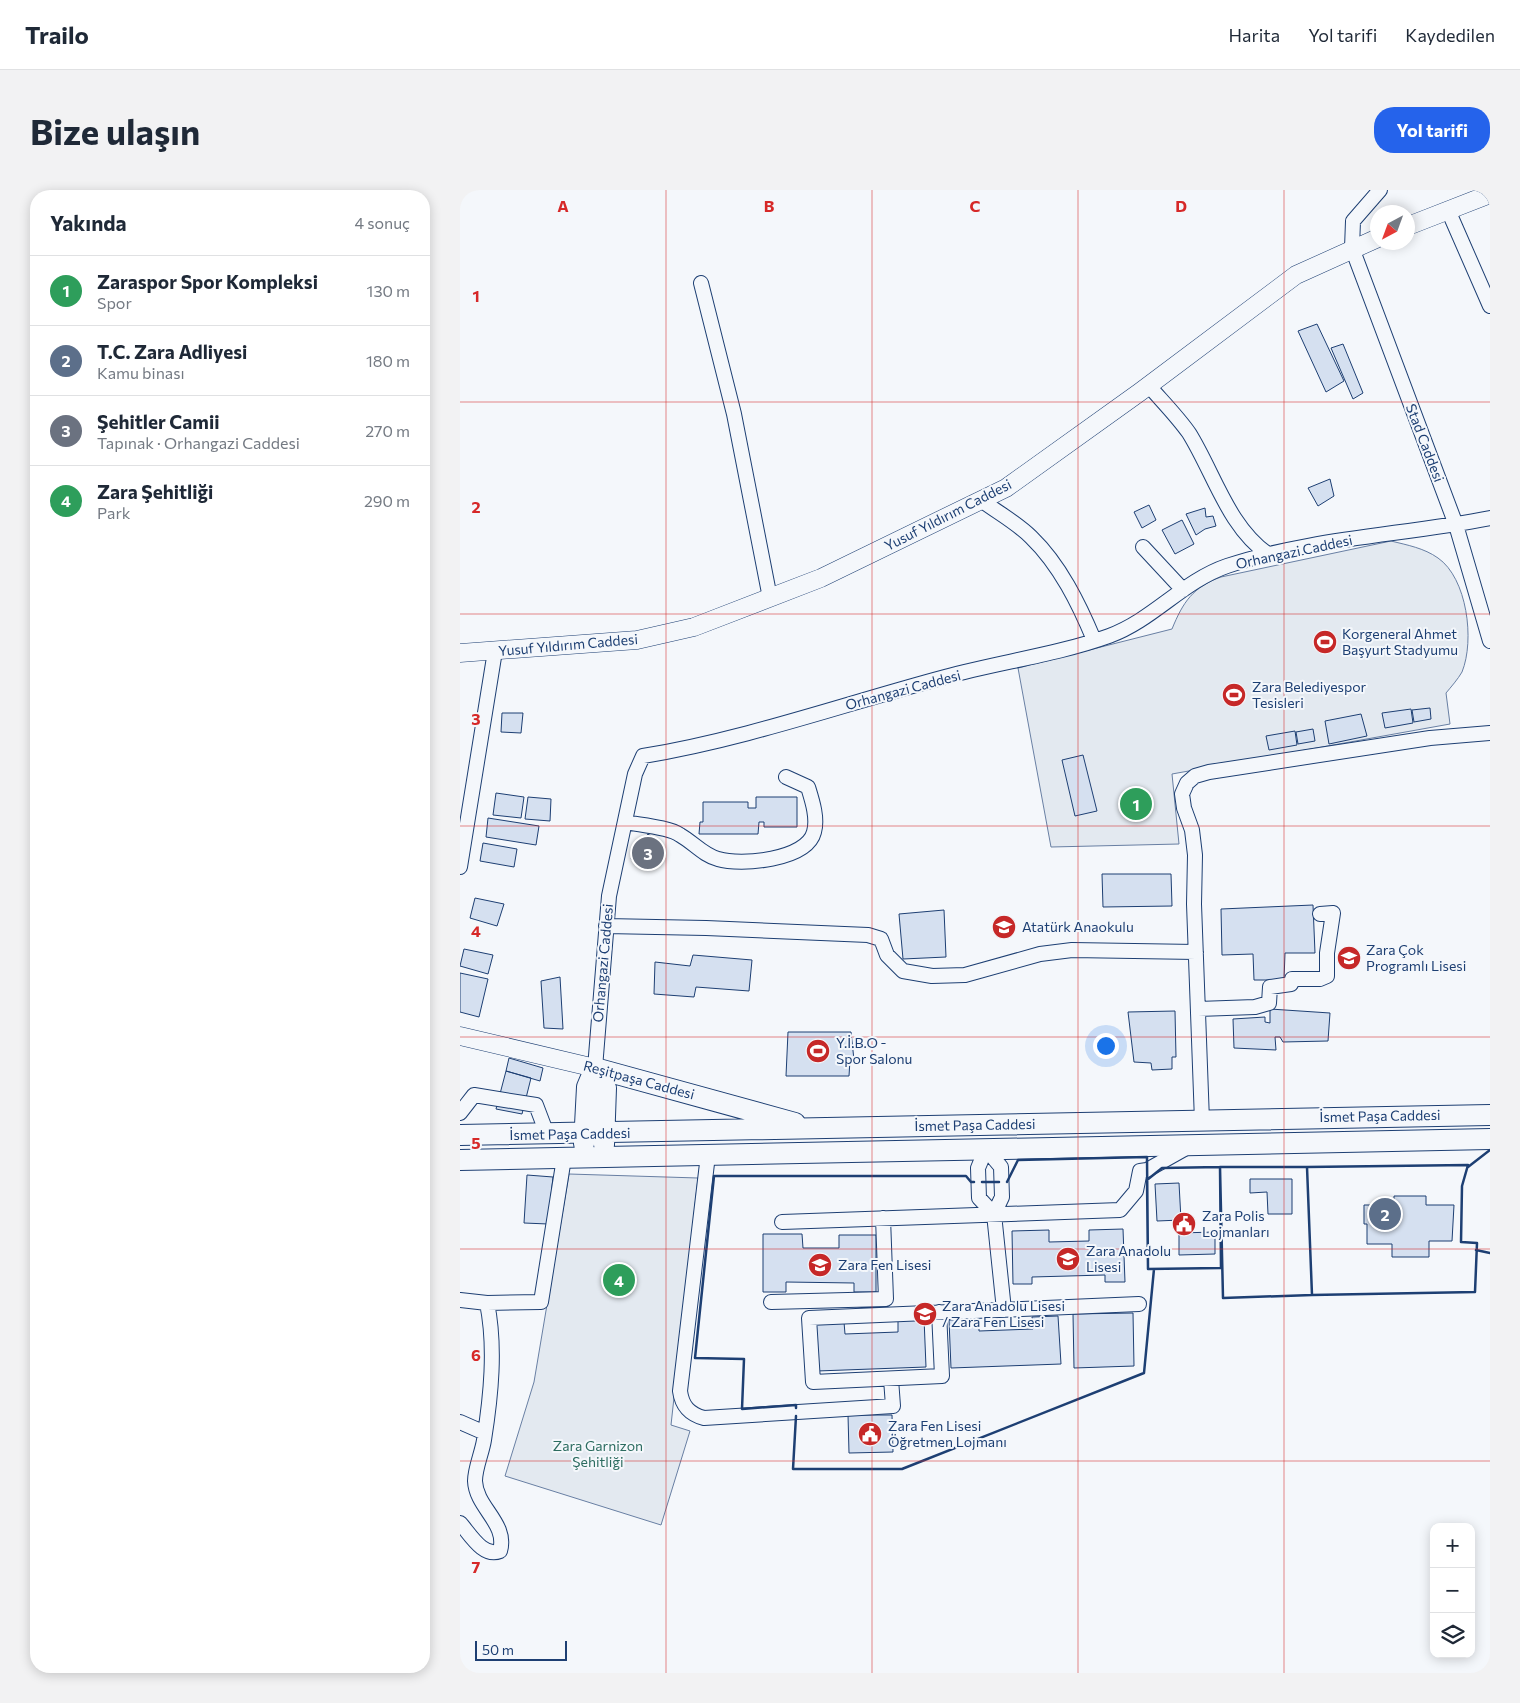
<!DOCTYPE html>
<html lang="tr">
<head>
<meta charset="utf-8">
<style>
  :root { --surface:#fff; --page:#f2f2f3; --text:#1f2937; --muted:#747a83; --line:#e0e1e3; --accent:#2563eb }
  body { margin:0; font-family:Commissioner,sans-serif; background:var(--page); color:var(--text) }
  .controls { position:absolute; right:15px; bottom:15px; display:grid; overflow:hidden; border-radius:10px; box-shadow:0 2px 12px #0003 }
  .controls button { width:45px; height:45px; display:grid; place-items:center; padding:0; border:0; border-bottom:1px solid var(--line); background:var(--surface); color:var(--text); font:25px sans-serif }
  .compass { position:absolute; left:910px; top:15px; width:45px; height:45px; border-radius:50%; background:var(--surface); box-shadow:0 2px 12px #0003; rotate:221deg }
  .scale { position:absolute; left:15px; bottom:12px; width:92px; box-sizing:border-box; padding-left:5px; border:2px solid #1d3f73; border-top:0; font-size:14px; line-height:18px; white-space:nowrap; color:#1d3f73; -webkit-text-stroke:4px #f4f7fb; paint-order:stroke }
  .you { position:absolute; left:645px; top:855px; width:18px; height:18px; margin:-12px; border:4px solid #fff; border-radius:50%; background:#1a73e8; box-shadow:0 0 0 8px #1a73e833 }
  .badge { display:grid; place-items:center; width:32px; height:32px; border-radius:50%; background:var(--accent); color:#fff; font-size:16px; font-weight:700 }
  .pin { position:absolute; translate:-50% -50%; border:2px solid #fff; box-shadow:0 1px 5px #0006 }
  .list { margin:0; padding:0; list-style:none }
  h2 { display:flex; justify-content:space-between; align-items:center; height:65px; margin:0; padding:0 20px; font-size:21px }
  h2 small { font-size:16px; font-weight:400; color:var(--muted) }
  .list li { display:grid; grid-template-columns:32px 1fr auto; gap:15px; align-items:center; box-sizing:border-box; height:70px; padding:0 20px; border-top:1px solid var(--line) }
  .list b { display:block; font-size:19px; white-space:nowrap }
  .list p { margin:0; font-size:16px; white-space:nowrap; color:var(--muted) }
  .list em { font-size:16px; font-style:normal; color:var(--muted) }
  .icon { flex:none; width:28px; height:28px; fill:none; stroke:currentColor; stroke-width:2; stroke-linecap:round; stroke-linejoin:round }
  .map { position:relative; flex:none; width:1030px; height:1483px; overflow:hidden; border-radius:20px }
  header { display:flex; align-items:center; gap:30px; box-sizing:border-box; height:70px; padding:0 25px; background:var(--surface); border-bottom:1px solid var(--line) }
  header strong { font-size:24px }
  nav { display:flex; gap:28px; margin-inline-start:auto; font-size:18px }
  .intro { display:flex; align-items:center; justify-content:space-between; box-sizing:border-box; height:120px; padding:0 30px }
  h1 { margin:0; font-size:35px }
  .button { padding:12px 22px; border-radius:20px; background:var(--accent); color:#fff; font-size:18px; font-weight:700 }
  main { display:flex; gap:30px; padding:0 30px }
  aside { flex:1; background:var(--surface); border-radius:20px; box-shadow:0 2px 12px #0003 }
  .map>svg:first-child { display:block }
  .green { fill:#e3e9f0; stroke:#687fa3 }
  .building { fill:#d5e0f0; stroke:#1d3f73 }
  .lines { fill:none; stroke-linecap:round; stroke-linejoin:round }
  .minor-casing { stroke:#1d3f73; stroke-width:16 }
  .major-casing { stroke:#1d3f73; stroke-width:19 }
  .highway-casing { stroke:#1d3f73; stroke-width:22 }
  .minor { stroke:#f4f7fb; stroke-width:14 }
  .major { stroke:#f4f7fb; stroke-width:18 }
  .highway { stroke:#f4f7fb; stroke-width:20 }
  .wall { stroke:#1d3f73; stroke-width:2.5 }
  .grid { fill:none; stroke:#d62828; stroke-width:1; stroke-opacity:0.55 }
  .labels { text-anchor:middle; stroke-width:4; stroke-linejoin:round; paint-order:stroke }
  .street-label { font-size:14px; fill:#1d3f73; stroke:#f4f7fb }
  .poi-label { font-size:14px; fill:#1d3f73; stroke:#f4f7fb; text-anchor:start }
  .park-label { font-size:14px; fill:#2c6c60; stroke:#f4f7fb }
  .grid-label { font-size:16px; text-anchor:middle; font-weight:bold; fill:#d62828; stroke:#f4f7fb; stroke-width:4; stroke-linejoin:round; paint-order:stroke }
</style>
</head>
<body>
<header>
<strong>Trailo</strong>
<nav><a>Harita</a><a>Yol tarifi</a><a>Kaydedilen</a></nav>
</header>
<div class="intro"><h1>Bize ulaşın</h1><a class="button">Yol tarifi</a></div>
<main>
<aside>
<h2>Yakında<small>4 sonuç</small></h2>
<ul class="list">
<li><span class="badge" style="background:#2e9e5b">1</span><div><b>Zaraspor Spor Kompleksi</b><p>Spor</p></div><em>130 m</em></li>
<li><span class="badge" style="background:#5c6f8a">2</span><div><b>T.C. Zara Adliyesi</b><p>Kamu binası</p></div><em>180 m</em></li>
<li><span class="badge" style="background:#6b7280">3</span><div><b>Şehitler Camii</b><p>Tapınak · Orhangazi Caddesi</p></div><em>270 m</em></li>
<li><span class="badge" style="background:#2e9e5b">4</span><div><b>Zara Şehitliği</b><p>Park</p></div><em>290 m</em></li>
</ul>
</aside>
<div class="map">
<svg width="1030" height="1483" viewBox="0 0 1030 1483">
  <rect width="100%" height="100%" fill="#f4f7fb"/>
  <path class="green" d="M931,351C947,355 964,358 978,368C1007,388 1015,450 1002,482C998,489 991,497 986,503L990,534L712,584L719,654L591,657L558,478L712,439C723,412 733,397 761,387Z
    M109,984L238,988L211,1235L230,1241L201,1335L45,1286L74,1192Z"/>
  <path class="building" d="M857,134L884,191L866,202L838,141Z
    M883,154L903,203L893,209L871,158Z
    M870,289L874,306L858,316L848,298Z
    M689,315L696,330L682,338L674,322Z
    M745,318L746,327L753,326L756,336L745,339L736,345L726,324Z
    M722,330L734,354L715,364L702,340Z
    M970,518L971,529L954,532L952,520Z
    M951,519L953,533L925,538L922,523Z
    M42,523H63L61,543L41,542Z
    M901,524L907,546L869,554L865,531Z
    M853,539L855,551L838,554L836,542Z
    M835,541L837,555L809,560L806,546Z
    M623,565L637,621L615,626L602,570Z
    M36,603L64,607L61,628L33,625Z
    M68,607L91,609L90,631L65,629Z
    M296,607H337V637H304V632H299L298,644H239L240,632H243V612H288V618H296Z
    M28,628L79,636L76,655L26,647Z
    M188,644L203,655L186,679L171,669Z
    M23,653L57,659L54,677L20,671Z
    M642,684H711L712,716L643,717Z
    M15,708L44,714L37,736L10,728Z
    M853,715L855,763H825L824,790H794L793,764L762,765L761,719Z
    M484,720L486,767L443,769L439,724Z
    M4,759L33,765L28,784L0,776Z
    M233,765L292,770L289,801L236,797L234,807L194,804L195,772L230,776Z
    M0,783L28,789L19,827L0,822Z
    M100,787L103,839L84,838L81,791Z
    M810,819L870,823L868,851L823,852L820,847H815L816,860L774,858L773,829L805,827V832L810,833Z
    M715,821L716,867H712V879L692,880L691,873L674,872L668,822Z
    M328,842H391L394,870H390L389,886H326Z
    M49,868L83,878L80,891L46,881Z
    M46,881L71,888L62,924L36,919Z
    M67,985L93,987L88,1034L64,1033Z
    M790,989H832V1024H808L807,1002L790,1003Z
    M719,993L721,1030L697,1031L695,994Z
    M934,1006H966V1015H994L992,1051H969V1067H932V1054H907V1034H904V1015H934Z
    M663,1039L665,1092H645V1085L572,1087V1094H553L552,1041L589,1040V1052L629,1051V1040Z
    M755,1042V1064L719,1065V1043Z
    M303,1044H342L343,1058H379V1045H416V1102H394V1093L326,1092V1102H303Z
    M673,1123L674,1176L614,1178L613,1124Z
    M598,1126L601,1174L491,1178L489,1130L519,1129V1141L573,1139L572,1127Z
    M464,1128L466,1177L357,1181L354,1133L384,1132L385,1144L438,1142V1130Z
    M388,1225H432L433,1262L389,1263Z"/>
  <g class="lines">
    <g class="minor-casing">
      <path id="minor" d="M920,0L893,31L892,58L996,335L1030,451
        M988,20L1030,116
        M241,93L274,224L310,408
        M689,196C702,211 717,226 729,243C754,283 768,337 809,365
        M521,310C537,322 557,333 571,347C600,375 619,414 634,450
        M683,357L723,400
        M165,632C179,635 209,637 220,645C234,653 243,665 258,669C281,676 347,670 354,642C358,628 352,610 348,597L326,587
        M0,677L35,461
        M146,736L246,738L408,745L421,749L427,765L443,781L472,786L505,785L580,764L612,760L736,762
        M738,819L795,817L809,813L810,797L831,794L832,789H860L867,786V763L873,723L860,724
        M135,878L149,706L175,584L183,566C286,549 384,514 485,487C539,472 596,465 649,446C693,430 723,391 767,376C851,348 943,345 1030,328
        M0,923L14,905L76,915L87,944
        M742,931L734,714L735,665L732,640L724,618L722,604L727,593L735,586L749,582L970,548L1030,543
        M526,959L541,977L542,1007L534,1024L519,1008L518,978Z
        M248,965L220,1201C222,1216 229,1224 244,1228L433,1216L431,1189
        M534,1024L544,1120
        M322,1032L660,1020L676,1001L680,981L687,980L728,957
        M0,1110L27,1113C36,1157 31,1206 24,1250C22,1263 15,1278 15,1291C16,1318 48,1333 40,1361C23,1368 10,1344 0,1333
        M311,1112L426,1109L423,1028
        M27,1113L81,1112L104,968
        M479,1122L482,1186L353,1192L349,1128C459,1123 569,1119 679,1114
        M0,1232L25,1243"/>
    </g>
    <g class="major-casing">
      <path id="major" d="M948,36L1030,4
        M0,463L177,450L234,437L361,388L546,298L680,202L836,85L918,48
        M0,846L135,878"/>
    </g>
    <g class="highway-casing">
      <path id="highway" d="M135,878L335,933
        M135,878L146,898L144,955
        M0,945L1030,925
        M124,954L127,897L135,878
        M0,970L1030,949"/>
    </g>
    <use href="#minor" class="minor"/>
    <use href="#major" class="major"/>
    <use href="#highway" class="highway"/>
    <path class="wall" d="M1008,975L1002,996L1001,1052L1017,1053L1015,1102L852,1105L847,977Z
      M760,977H847L852,1105L763,1108Z
      M1008,977L1030,960
      M522,992H539
      M547,992L558,970L687,967L688,1079L761,1078L760,977L702,978L687,990L688,1079H694
      M1016,1060L1030,1063
      M336,1218V1215L282,1219L284,1169L235,1168L254,986H506L511,992H514
      M336,1226L333,1279H442L684,1183L694,1079"/>
  </g>
  <path class="grid" d="M206,0V1483M412,0V1483M618,0V1483M824,0V1483M0,212H1030M0,424H1030M0,636H1030M0,847H1030M0,1059H1030M0,1271H1030"/>
  <defs>
    <g id="stadium-disc" transform="scale(1.25)"><circle r="9.5" fill="#c62828" stroke="#f4f7fb"/><path d="M0-5a6.5 5 0 1 0 0 10a6.5 5 0 1 0 0-10ZM-3.5-1.8h7v3.6h-7Z" fill="#fff"/></g>
    <g id="school-disc" transform="scale(1.25)"><circle r="9.5" fill="#c62828" stroke="#f4f7fb"/><path d="M0-5L7-2L0 1L-7-2ZM-4 1L0 2.5L4 1V4Q0 6-4 4Z" fill="#fff"/></g>
    <g id="civic-disc" transform="scale(1.25)"><circle r="9.5" fill="#c62828" stroke="#f4f7fb"/><path d="M-.6-6.5H3V-4.5H.6V-3L4-1V1h2V6H-6V1h2V-1L-.6-3ZM-1.2 2.5V6h2.4V2.5Z" fill="#fff"/></g>
  </defs>
  <g fill-rule="evenodd">
    <use href="#stadium-disc" x="865" y="452"/>
    <use href="#stadium-disc" x="774" y="505"/>
    <use href="#school-disc" x="544" y="737"/>
    <use href="#school-disc" x="889" y="768"/>
    <use href="#stadium-disc" x="358" y="861"/>
    <use href="#civic-disc" x="724" y="1034"/>
    <use href="#school-disc" x="608" y="1069"/>
    <use href="#school-disc" x="360" y="1075"/>
    <use href="#school-disc" x="465" y="1124"/>
    <use href="#civic-disc" x="410" y="1244"/>
  </g>
  <g class="labels">
    <g class="street-label">
      <text transform="translate(965 253) rotate(69)" y="5">Stad Caddesi</text>
      <text transform="translate(488 325) rotate(-27)" y="5">Yusuf Yıldırım Caddesi</text>
      <text transform="translate(834 362) rotate(-12)" y="5">Orhangazi Caddesi</text>
      <text transform="translate(108 455) rotate(-5)" y="5">Yusuf Yıldırım Caddesi</text>
      <text transform="translate(443 500) rotate(-15)" y="5">Orhangazi Caddesi</text>
      <text transform="translate(143 773) rotate(-85)" y="5">Orhangazi Caddesi</text>
      <text transform="translate(179 890) rotate(15)" y="5">Reşitpaşa Caddesi</text>
      <text transform="translate(920 926) rotate(-1)" y="5">İsmet Paşa Caddesi</text>
      <text transform="translate(515 935) rotate(-1)" y="5">İsmet Paşa Caddesi</text>
      <text transform="translate(110 944) rotate(-1)" y="5">İsmet Paşa Caddesi</text>
    </g>
    <g class="poi-label">
      <text x="882" y="449">Korgeneral Ahmet<tspan x="882" dy="16">Başyurt Stadyumu</tspan></text>
      <text x="792" y="502">Zara Belediyespor<tspan x="792" dy="16">Tesisleri</tspan></text>
      <text x="562" y="742">Atatürk Anaokulu</text>
      <text x="906" y="765">Zara Çok<tspan x="906" dy="16">Programlı Lisesi</tspan></text>
      <text x="376" y="858">Y.İ.B.O -<tspan x="376" dy="16">Spor Salonu</tspan></text>
      <text x="742" y="1031">Zara Polis<tspan x="742" dy="16">Lojmanları</tspan></text>
      <text x="626" y="1066">Zara Anadolu<tspan x="626" dy="16">Lisesi</tspan></text>
      <text x="378" y="1080">Zara Fen Lisesi</text>
      <text x="482" y="1121">Zara Anadolu Lisesi<tspan x="482" dy="16">/ Zara Fen Lisesi</tspan></text>
      <text x="428" y="1241">Zara Fen Lisesi<tspan x="428" dy="16">Öğretmen Lojmanı</tspan></text>
    </g>
    <g class="park-label">
      <text x="138" y="1261">Zara Garnizon<tspan x="138" dy="16">Şehitliği</tspan></text>
    </g>
  </g>
  <g class="grid-label">
    <text x="103" y="22">A</text>
    <text x="309" y="22">B</text>
    <text x="515" y="22">C</text>
    <text x="721" y="22">D</text>
    <text x="16" y="112">1</text>
    <text x="16" y="323">2</text>
    <text x="16" y="535">3</text>
    <text x="16" y="747">4</text>
    <text x="16" y="959">5</text>
    <text x="16" y="1171">6</text>
    <text x="16" y="1383">7</text>
  </g>
</svg>
<div class="controls">
<button>+</button>
<button>−</button>
<button><svg class="icon" aria-label="layers" viewBox="0 0 24 24"><path d="M12 4l9 5-9 5-9-5zM3 14l9 5 9-5"/></svg></button>
</div>
<svg class="compass" viewBox="-18 -18 36 36"><path d="M0-13l5 13h-10z" fill="#e53935"/><path d="M0 13l5-13h-10z" fill="#747a83"/></svg>
<div class="scale">50 m</div>
<div class="you"></div>
<div class="pin badge" style="left:676px;top:614px;background:#2e9e5b">1</div>
<div class="pin badge" style="left:925px;top:1024px;background:#5c6f8a">2</div>
<div class="pin badge" style="left:188px;top:663px;background:#6b7280">3</div>
<div class="pin badge" style="left:159px;top:1090px;background:#2e9e5b">4</div>
</div>
</main>
</body>
</html>
